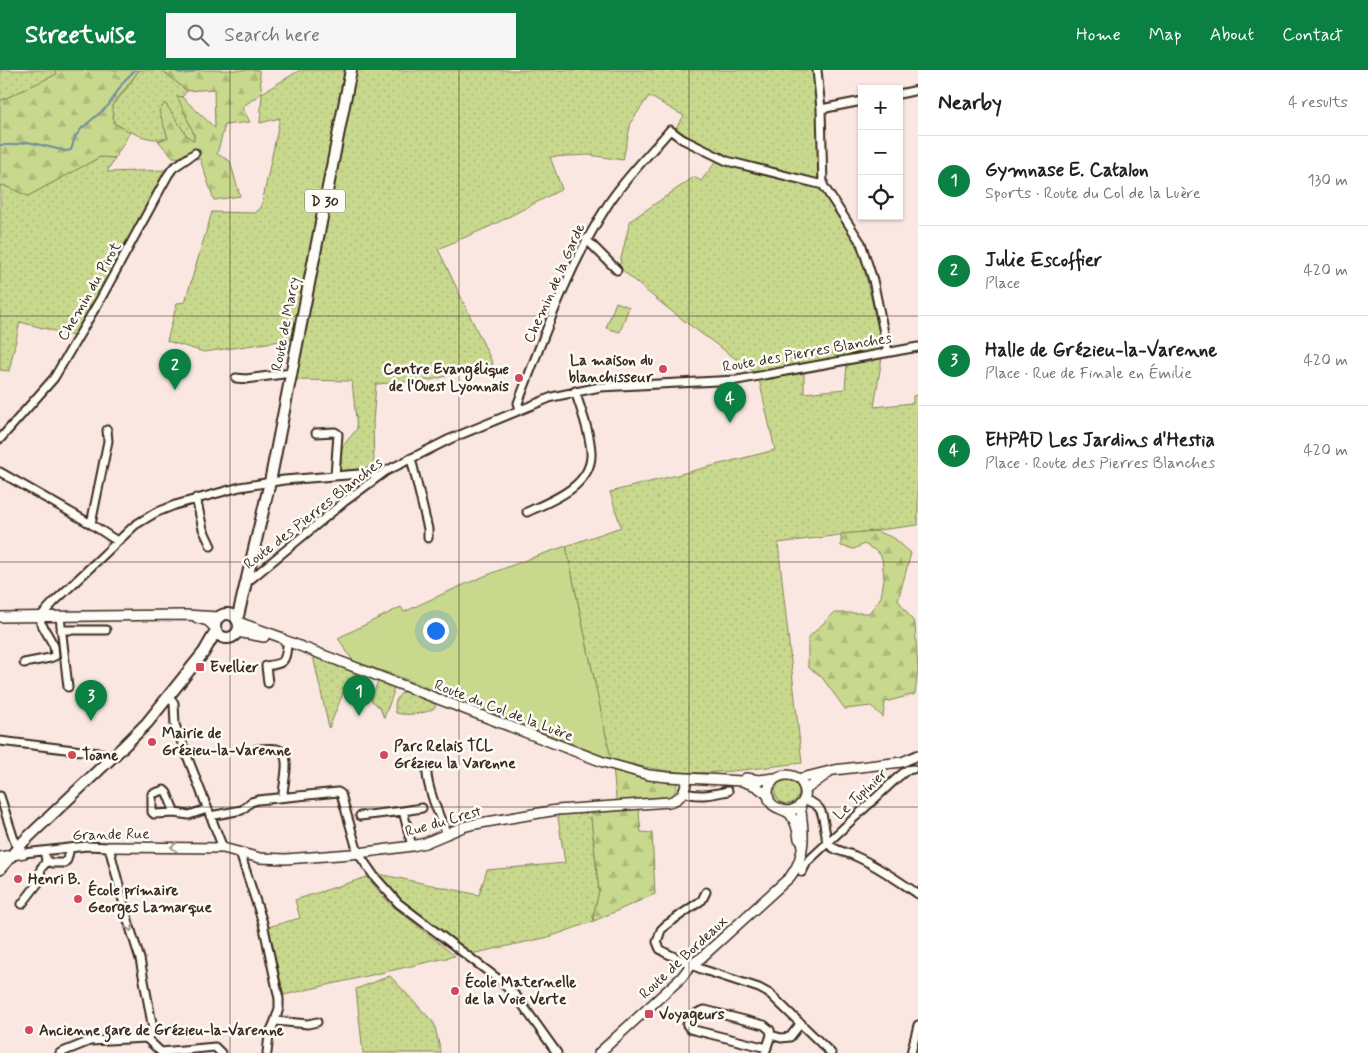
<!DOCTYPE html>
<html lang="en">
<head>
<meta charset="utf-8">
<style>
  :root { --surface:#fff; --page:#f6f6f6; --text:#202124; --muted:#757577; --line:#e0e0e0; --accent:#0b8043 }
  body { margin:0; font-family:Mynerve,sans-serif; background:var(--page); color:var(--text) }
  .controls { position:absolute; right:15px; top:15px; display:grid; overflow:hidden; border-radius:0px; box-shadow:0 1px 4px #0004 }
  .controls button { width:45px; height:45px; display:grid; place-items:center; padding:0; border:0; border-bottom:1px solid var(--line); background:var(--surface); color:var(--text); font:25px sans-serif }
  .you { position:absolute; left:435px; top:560px; width:18px; height:18px; margin:-12px; border:4px solid #fff; border-radius:50%; background:#1a73e8; box-shadow:0 0 0 8px #1a73e833 }
  .badge { display:grid; place-items:center; width:32px; height:32px; border-radius:50%; background:var(--accent); color:#fff; font-size:16px; font-weight:700 }
  .pin { position:absolute; translate:-50% -41px; filter:drop-shadow(0 1px 2px #0008) }
  .pin::after { content:''; position:absolute; top:26px; width:18px; height:15px; background:inherit; clip-path:polygon(0 0,100% 0,50% 100%) }
  .list { margin:0; padding:0; list-style:none }
  h2 { display:flex; justify-content:space-between; align-items:center; height:65px; margin:0; padding:0 20px; font-size:21px }
  h2 small { font-size:16px; font-weight:400; color:var(--muted) }
  .list li { display:grid; grid-template-columns:32px 1fr auto; gap:15px; align-items:center; box-sizing:border-box; height:90px; padding:0 20px; border-top:1px solid var(--line) }
  .list b { display:block; font-size:19px; white-space:nowrap }
  .list p { margin:0; font-size:16px; white-space:nowrap; color:var(--muted) }
  .list em { font-size:16px; font-style:normal; color:var(--muted) }
  .icon { flex:none; width:28px; height:28px; fill:none; stroke:currentColor; stroke-width:2; stroke-linecap:round; stroke-linejoin:round }
  .map { position:relative; flex:none; width:918px; height:983px; overflow:hidden }
  header { display:flex; align-items:center; gap:30px; box-sizing:border-box; height:70px; padding:0 25px; background:var(--accent); color:#fff }
  header strong { font-size:24px }
  nav { display:flex; gap:28px; margin-inline-start:auto; font-size:18px }
  .search { width:350px; height:45px; background:var(--page); display:flex; align-items:center; gap:12px; box-sizing:border-box; padding:0 18px; border-radius:0px; color:var(--muted); font-size:19px }
  main { display:flex }
  aside { flex:1; background:var(--surface) }
  .map>svg:first-child { display:block }
  .grass { fill:url(#grass-dots); stroke:#828256 }
  .forest { fill:url(#forest-firs); stroke:#828256 }
  .green { fill:#c8d98e; stroke:#828256 }
  .lines { fill:none; stroke-linecap:round; stroke-linejoin:round }
  .stream { stroke:#6f8c9d; stroke-width:2 }
  .street-casing { stroke:#3b2a1e; stroke-width:11 }
  .secondary-casing { stroke:#3b2a1e; stroke-width:12 }
  .primary-casing { stroke:#3b2a1e; stroke-width:14 }
  .street { stroke:#fdfcf7; stroke-width:7 }
  .secondary { stroke:#fdfcf7; stroke-width:9 }
  .primary { stroke:#fdfcf7; stroke-width:10 }
  .oneway { stroke:#9c938a }
  .grid { fill:none; stroke:#3b2a1e; stroke-width:1; stroke-opacity:0.55 }
  .poi-dot { fill:#d1495b; stroke:#fdfcf7; stroke-width:2 }
  .labels { text-anchor:middle; stroke-width:5; stroke-linejoin:round; paint-order:stroke }
  .shield { fill:#fdfcf7; stroke:#75695f; stroke-width:1 }
  .shield-label { font-size:14px; font-weight:bold; fill:#3b2a1e }
  .street-label { font-size:15px; fill:#3b2a1e; stroke:#fdfcf7 }
  .poi-label { font-size:15px; font-weight:bold; fill:#3b2a1e; stroke:#fdfcf7; text-anchor:start }
</style>
</head>
<body>
<header>
<strong>Streetwise</strong>
<div class="search"><svg class="icon" aria-label="search" viewBox="0 0 24 24"><circle cx="10" cy="10" r="6"/><path d="M15 15l6 6"/></svg>Search here</div>
<nav><a>Home</a><a>Map</a><a>About</a><a>Contact</a></nav>
</header>
<main>
<div class="map">
<svg width="918" height="983" viewBox="0 0 918 983">
  <defs>
    <pattern id="grass-dots" width="8" height="8" patternUnits="userSpaceOnUse" patternTransform="scale(1.25)"><rect width="8" height="8" fill="#c8d98e"/><path d="M2 2h.1M6 6h.1" fill="none" stroke="#adba7a" stroke-width="1.8" stroke-linecap="round"/></pattern>
    <pattern id="forest-firs" width="22" height="20" patternUnits="userSpaceOnUse" patternTransform="scale(1.25)"><rect width="22" height="20" fill="#c8d98e"/><path d="M5 1l3.5 6h-7zM16 11l3.5 6h-7z" fill="#adba7a"/></pattern>
  </defs>
  <rect width="100%" height="100%" fill="#fae7e1"/>
  <filter id="ink" filterUnits="userSpaceOnUse"><feTurbulence type="fractalNoise" baseFrequency=".02" numOctaves="2"/><feDisplacementMap in="SourceGraphic" scale="10" xChannelSelector="R" yChannelSelector="G"/><feConvolveMatrix kernelMatrix="1 2 1 2 8 2 1 2 1" color-interpolation-filters="sRGB"/></filter>
  <g filter="url(#ink)">
    <path class="grass" d="M0,0H55L57,4L0,31Z
      M139,0H162L187,21L182,27H178L194,64V71L187,66L165,33L159,41L168,68C150,73 130,62 114,53L112,36L124,22Z
      M300,0H815L820,115L859,176L883,279L804,295V323L845,319L847,293L882,287L874,337L913,333V326L918,325V455L778,473L802,693C762,697 720,705 679,702C656,700 634,695 611,689L566,476L621,457L610,422L775,380L758,305C711,270 662,237 619,197L630,151L694,107L701,111L721,85L675,59L684,46L649,26L631,52L623,90L589,85L550,87L562,119L491,156L438,179L493,294L431,310L376,314L373,352L374,398L340,401L342,377L357,359L352,311L296,310L302,268L204,282L167,271L177,233L185,232L212,142L255,143L261,138L280,48L260,53L262,23Z
      M100,87L115,88L107,102L166,100L94,231L73,266L20,252L9,301L0,300V116L3,115L28,126Z
      M313,586L361,604L358,610L342,618L344,621L329,658Z
      M378,611L393,616V624L384,648L380,638L371,630Z
      M404,621L434,633L436,637C428,644 406,646 396,643C393,634 397,626 404,621Z
      M775 722a12 12 0 1 1 24 0a12 12 0 1 1-24 0Z
      M590,739L599,821L593,847L594,851L549,867L471,884L401,830L376,804H379L479,825L487,800L565,793L557,741Z
      M367,807L389,833L455,886L284,925L268,857L300,848L295,830Z
      M390,906L434,953L441,983H363L356,919Z"/>
    <path class="forest" d="M55,0H139L112,36L114,53L130,62L115,88L100,87L28,126L3,115L0,116V31L57,4Z
      M162,0H259L262,23L242,37L250,52L225,55L217,84L230,91L240,126L214,130L200,89L173,87L158,71L168,68L159,41L165,33L187,66L194,71V64L177,26L182,27L215,58L214,19L187,21Z
      M876,461L894,468L911,483L898,530L915,554L918,600L915,624L885,632L883,647L871,636L845,639L821,606L808,597V568L834,543H869L881,527L884,509L882,488L878,482L864,474L854,479L841,476V464Z
      M613,698L678,711L673,728L638,734L641,762L652,763L655,824L594,851L593,847L599,821L590,739L617,737Z"/>
    <path class="green" d="M616,232L629,237L620,262L606,258Z
      M566,476L611,689L392,604L353,591L338,568L401,537L404,542C458,516 509,495 566,476Z"/>
    <g class="lines">
      <path class="stream" d="M173,0C182,4 188,5 197,0
        M0,75H12L28,72L66,81L71,80L75,67L82,58L108,36L124,11L135,0"/>
      <g class="street-casing">
        <path id="street" d="M817,0L821,39L823,115L861,173L873,210L888,282
          M899,24L918,20
          M821,39L862,31
          M586,169L617,200
          M236,308L246,309L291,303
          M520,339L518,333C544,266 568,197 607,136C624,109 649,85 670,60L682,69L727,91L823,115
          M316,363L335,362L338,364L335,406
          M0,369L54,308L101,228L168,105L173,98L195,83
          M411,388L428,459V468
          M0,402L91,454L117,471
          M196,428L203,459L211,476
          M527,442C551,431 593,416 591,382C590,362 581,340 575,321
          M91,454L108,371L107,360
          M246,513L344,432L386,401L450,369L552,327L600,317L737,310L918,277
          M60,547L68,617
          M61,560H106
          M24,593L50,588L55,586L54,576L41,553V546L54,532L135,455L155,443L175,435L240,417L284,410L372,403L376,408
          M268,613L266,596C284,593 285,593 287,576
          M168,627L174,633L175,655L223,778
          M0,671L115,685
          M257,679C263,679 271,678 277,679C294,683 282,715 283,727
          M427,698C425,713 440,749 447,764
          M684,722C699,728 713,724 728,721
          M0,726L17,779
          M804,730C825,735 822,746 826,765C826,767 826,770 827,772C832,781 847,782 855,786C878,796 897,810 918,824
          M175,743L154,744L152,742V724L164,720L167,723L175,743L189,745L207,739
          M210,746L242,740L251,732L258,730L338,722L341,724L358,783L374,806L398,833L498,909L517,927L557,983
          M360,746L403,741
          M412,776L403,741L422,738
          M24,783L87,776L109,777L129,854L140,889L153,959V962L146,968
          M240,783L263,853L279,929V938L275,951L269,965L267,983
          M45,786L47,791L52,793H64L67,790L70,778
          M802,802L807,792L897,708L907,700L913,699
          M706,822L702,830L666,855L661,860L657,872L660,879L664,882L701,899L759,918L770,924L831,983
          M22,834L39,812L41,798L45,794L46,788
          M275,951L308,954L317,952
          M146,968L161,982L215,977L221,983
          M767,978L690,959L687,955C689,948 698,941 705,940L764,955L770,960L771,965
          M60,983L90,971L146,968
          M765,983L771,965L781,968L790,967L801,953
          M911,983L918,955"/>
      </g>
      <g class="secondary-casing">
        <path id="secondary" d="M0,547L185,545L219,547
          M197,548L208,551L215,558
          M238,552L280,567L284,570L603,692L649,705L667,707L742,711L756,716L768,725
          M237,562L264,567
          M746,708L759,710L775,708
          M798,709L834,700L902,692L918,685
          M805,720L827,704
          M785,741C799,741 810,728 803,715C794,697 766,705 768,725C770,740 782,737 790,744C796,751 798,761 799,769
          M109,777L223,778L260,788L286,789L351,784L412,776L425,773L463,757L475,754L557,740L669,732C682,729 685,721 687,709
          M0,787L24,783
          M599,983L681,908L692,894L701,888L790,807C807,786 804,760 800,735"/>
      </g>
      <g class="primary-casing">
        <path id="primary" d="M215 556a12 12 0 1 1 24 0a12 12 0 1 1-24 0Z
          M237,550L270,412L351,0
          M0,799L24,771L122,678L147,653L204,582L216,561"/>
      </g>
      <use href="#street" class="street"/>
      <use href="#secondary" class="secondary"/>
      <use href="#primary" class="primary"/>
    </g>
    <defs><path id="oneway-chevron" d="M-2-3.5L2.5 0L-2 3.5" fill="none" stroke-width="1.6" stroke-linecap="round" stroke-linejoin="round" transform="scale(1.25)"/></defs>
    <g class="oneway">
      <use href="#oneway-chevron" transform="translate(174 777) rotate(-179)"/>
      <use href="#oneway-chevron" transform="translate(130 858) rotate(73)"/>
    </g>
  </g>
  <path class="grid" d="M230,0V983M459,0V983M689,0V983M0,246H918M0,492H918M0,737H918"/>
  <g class="poi-dot">
    <circle cx="663" cy="299" r="5"/>
    <circle cx="519" cy="308" r="5"/>
    <rect x="195" y="592" width="10" height="10" rx="2.5"/>
    <circle cx="152" cy="672" r="5"/>
    <circle cx="72" cy="685" r="5"/>
    <circle cx="384" cy="685" r="5"/>
    <circle cx="18" cy="809" r="5"/>
    <circle cx="78" cy="829" r="5"/>
    <circle cx="455" cy="921" r="5"/>
    <rect x="644" y="939" width="10" height="10" rx="2.5"/>
    <circle cx="29" cy="960" r="5"/>
  </g>
  <g class="labels">
    <rect class="shield" x="305" y="119.5" width="40" height="23" rx="4"/>
    <g class="shield-label">
      <text x="325" y="136">D 30</text>
    </g>
    <g class="street-label">
      <text transform="translate(554 213) rotate(-66)" y="5">Chemin de la Garde</text>
      <text transform="translate(89 221) rotate(-60)" y="5">Chemin du Pirot</text>
      <text transform="translate(285 254) rotate(-79)" y="5">Route de Marcy</text>
      <text transform="translate(807 282) rotate(-10)" y="5">Route des Pierres Blanches</text>
      <text transform="translate(313 443) rotate(-38)" y="5">Route des Pierres Blanches</text>
      <text transform="translate(504 640) rotate(21)" y="5">Route du Col de la Luère</text>
      <text transform="translate(860 724) rotate(-43)" y="5">Le Tupinier</text>
      <text transform="translate(443 751) rotate(-16)" y="5">Rue du Crest</text>
      <text transform="translate(111 764) rotate(-1)" y="5">Grande Rue</text>
      <text transform="translate(683 887) rotate(-43)" y="5">Route de Bordeaux</text>
    </g>
    <g class="poi-label">
      <text x="653" y="295" text-anchor="end">La maison du<tspan x="653" dy="17">blanchisseur</tspan></text>
      <text x="509" y="304" text-anchor="end">Centre Evangélique<tspan x="509" dy="17">de l'Ouest Lyonnais</tspan></text>
      <text x="210" y="602">Evellier</text>
      <text x="162" y="668">Mairie de<tspan x="162" dy="17">Grézieu-la-Varenne</tspan></text>
      <text x="394" y="681">Parc Relais TCL<tspan x="394" dy="17">Grézieu la Varenne</tspan></text>
      <text x="82" y="690">Toane</text>
      <text x="28" y="814">Henri B.</text>
      <text x="88" y="825">École primaire<tspan x="88" dy="17">Georges Lamarque</tspan></text>
      <text x="465" y="917">École Maternelle<tspan x="465" dy="17">de la Voie Verte</tspan></text>
      <text x="659" y="949">Voyageurs</text>
      <text x="39" y="965">Ancienne gare de Grézieu-la-Varenne</text>
    </g>
  </g>
</svg>
<div class="controls">
<button>+</button>
<button>−</button>
<button><svg class="icon" aria-label="locate" viewBox="0 0 24 24"><circle cx="12" cy="12" r="6"/><path d="M12 2v4M12 18v4M2 12h4M18 12h4"/></svg></button>
</div>
<div class="you"></div>
<div class="pin badge" style="left:359px;top:646px">1</div>
<div class="pin badge" style="left:175px;top:320px">2</div>
<div class="pin badge" style="left:91px;top:651px">3</div>
<div class="pin badge" style="left:730px;top:353px">4</div>
</div>
<aside>
<h2>Nearby<small>4 results</small></h2>
<ul class="list">
<li><span class="badge">1</span><div><b>Gymnase E. Catalon</b><p>Sports · Route du Col de la Luère</p></div><em>130 m</em></li>
<li><span class="badge">2</span><div><b>Julie Escoffier</b><p>Place</p></div><em>420 m</em></li>
<li><span class="badge">3</span><div><b>Halle de Grézieu-la-Varenne</b><p>Place · Rue de Finale en Émilie</p></div><em>420 m</em></li>
<li><span class="badge">4</span><div><b>EHPAD Les Jardins d'Hestia</b><p>Place · Route des Pierres Blanches</p></div><em>420 m</em></li>
</ul>
</aside>
</main>
</body>
</html>
